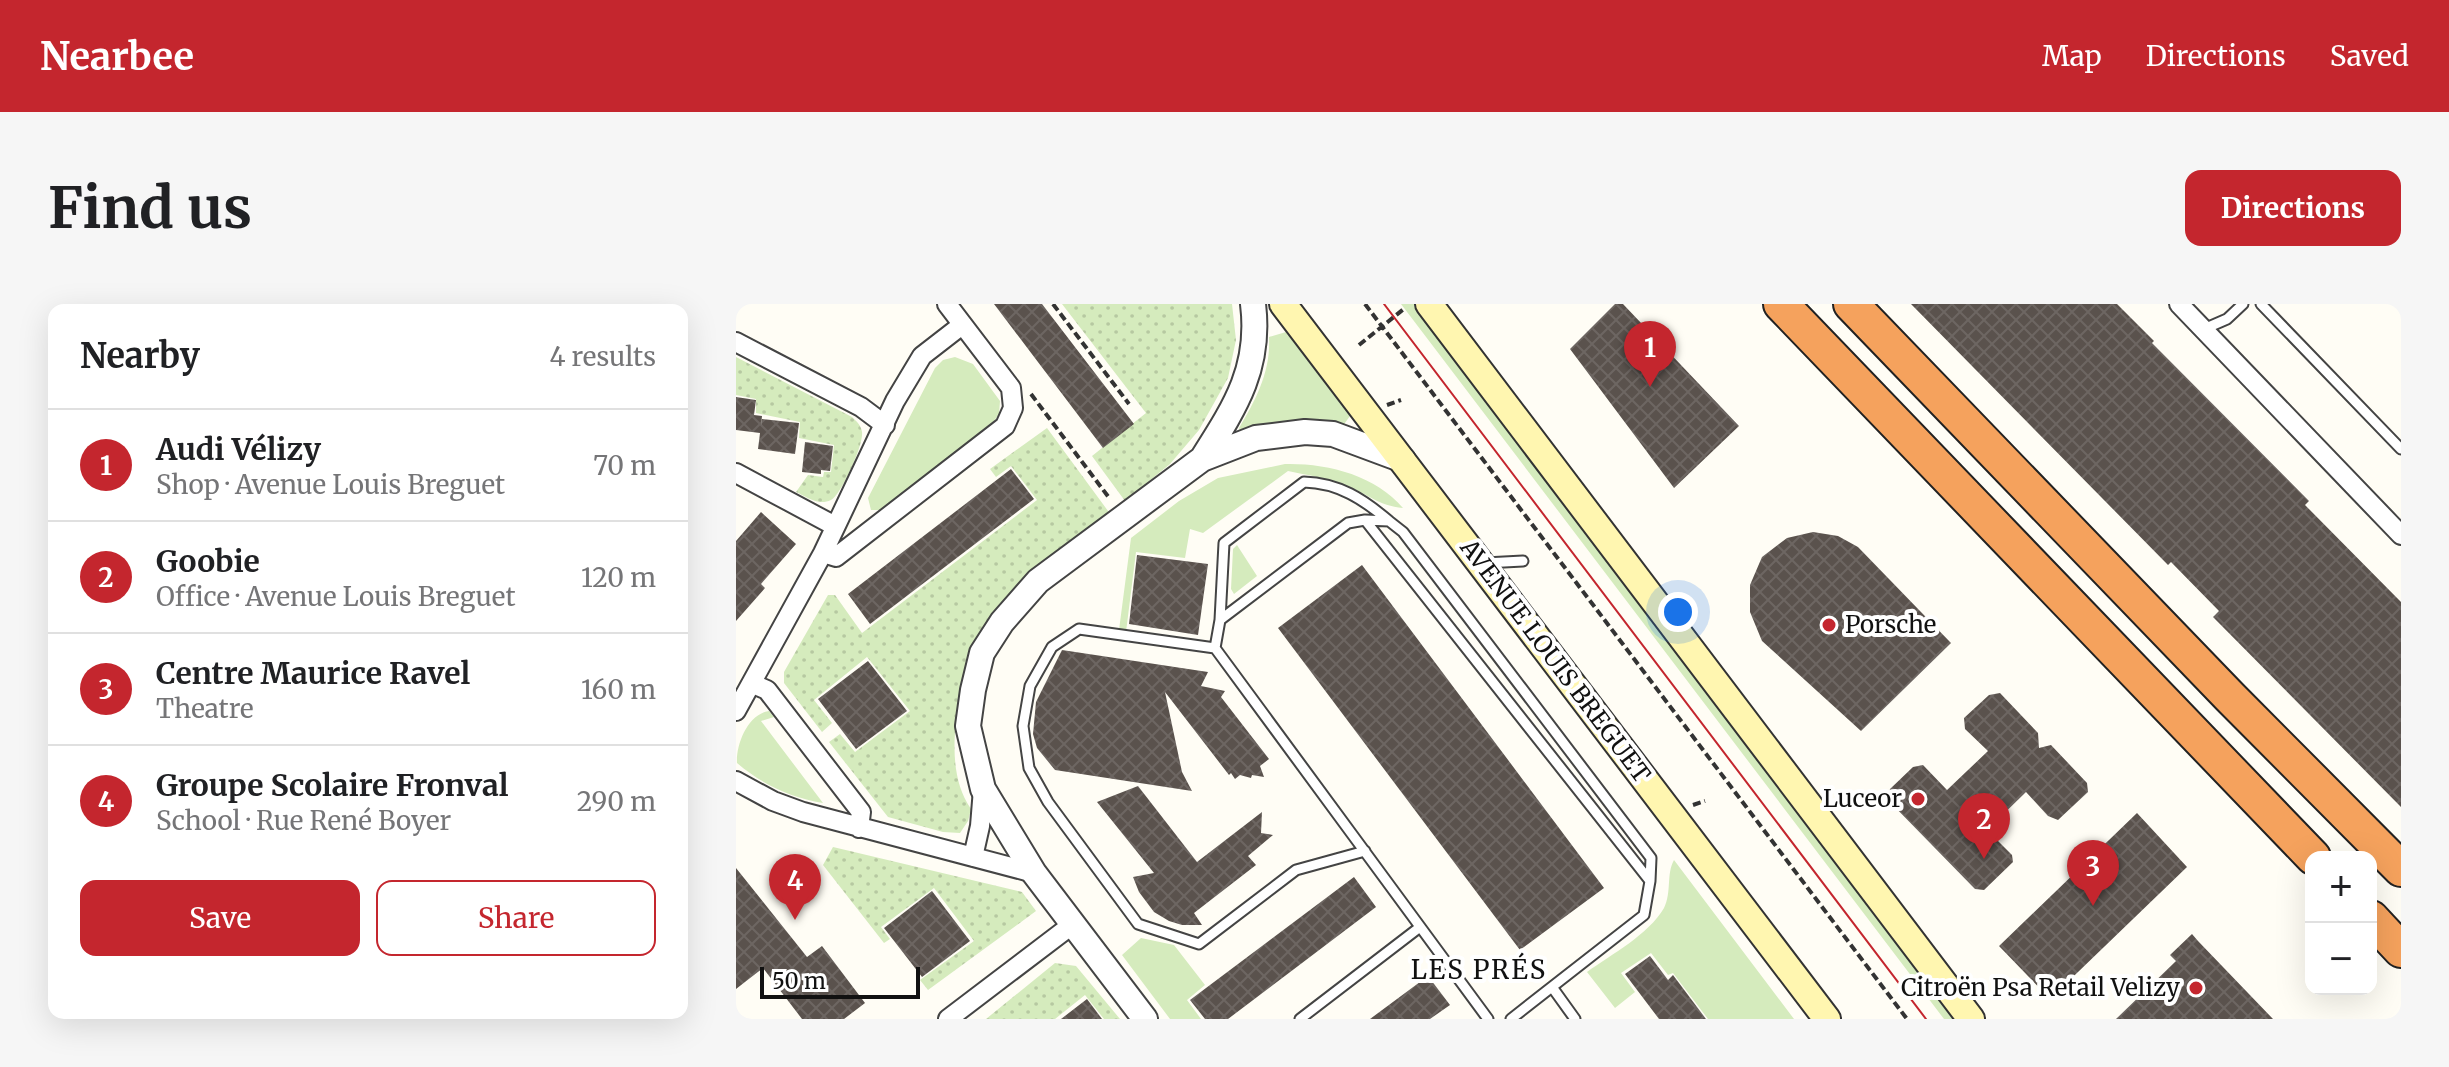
<!DOCTYPE html>
<html lang="en">
<head>
<meta charset="utf-8">
<style>
  :root { --surface:#fff; --page:#f6f6f6; --text:#202124; --muted:#757577; --line:#e0e0e0; --accent:#c4262e }
  body { margin:0; font-family:Merriweather,serif; background:var(--page); color:var(--text) }
  .controls { position:absolute; right:24px; bottom:24px; display:grid; overflow:hidden; border-radius:16px; box-shadow:0 8px 32px #0002 }
  .controls button { width:72px; height:72px; display:grid; place-items:center; padding:0; border:0; border-bottom:2px solid var(--line); background:var(--surface); color:var(--text); font:40px sans-serif }
  .scale { position:absolute; left:24px; bottom:20px; width:160px; box-sizing:border-box; padding-left:8px; border:4px solid #111; border-top:0; font-size:22px; line-height:28px; white-space:nowrap; color:#111; -webkit-text-stroke:6px #fff; paint-order:stroke }
  .you { position:absolute; left:942px; top:308px; width:28px; height:28px; margin:-20px; border:6px solid #fff; border-radius:50%; background:#1a73e8; box-shadow:0 0 0 12px #1a73e833 }
  .badge { display:grid; place-items:center; width:52px; height:52px; border-radius:50%; background:var(--accent); color:#fff; font-size:26px; font-weight:700 }
  .pin { position:absolute; translate:-50% -66px; filter:drop-shadow(0 2px 4px #0008) }
  .pin::after { content:''; position:absolute; top:42px; width:28px; height:24px; background:inherit; clip-path:polygon(0 0,100% 0,50% 100%) }
  .list { margin:0; padding:0; list-style:none }
  h2 { display:flex; justify-content:space-between; align-items:center; height:104px; margin:0; padding:0 32px; font-size:34px }
  h2 small { font-size:26px; font-weight:400; color:var(--muted) }
  .list li { display:grid; grid-template-columns:52px 1fr auto; gap:24px; align-items:center; box-sizing:border-box; height:112px; padding:0 32px; border-top:2px solid var(--line) }
  .list b { display:block; font-size:30px; white-space:nowrap }
  .list p { margin:0; font-size:26px; white-space:nowrap; color:var(--muted) }
  .list em { font-size:26px; font-style:normal; color:var(--muted) }
  .actions { display:flex; gap:16px; padding:24px 32px }
  .actions a { flex:1; padding:18px 0; border:2px solid var(--accent); border-radius:16px; text-align:center; font-size:28px; color:var(--accent) }
  .actions .main { background:var(--accent); color:#fff }
  .map { position:relative; flex:none; width:1665px; height:715px; overflow:hidden; border-radius:16px }
  header { display:flex; align-items:center; gap:48px; box-sizing:border-box; height:112px; padding:0 40px; background:var(--accent); color:#fff }
  header strong { font-size:38px }
  nav { display:flex; gap:44px; margin-inline-start:auto; font-size:28px }
  .intro { display:flex; align-items:center; justify-content:space-between; box-sizing:border-box; height:192px; padding:0 48px }
  h1 { margin:0; font-size:56px }
  .button { padding:20px 36px; border-radius:16px; background:var(--accent); color:#fff; font-size:28px; font-weight:700 }
  main { display:flex; gap:48px; padding:0 48px }
  aside { flex:1; background:var(--surface); border-radius:16px; box-shadow:0 8px 32px #0002 }
  .map>svg:first-child { display:block }
  .grass { fill:#d5ebbd }
  .park { fill:url(#park-dots) }
  .building { fill:url(#building-cross-hatch) }
  .lines { fill:none; stroke-linecap:round; stroke-linejoin:round }
  .service-casing { stroke:#444; stroke-width:13 }
  .minor-casing { stroke:#444; stroke-width:22 }
  .tertiary-casing { stroke:#444; stroke-width:28 }
  .secondary-casing { stroke:#333; stroke-width:30 }
  .motorway-casing { stroke:#222; stroke-width:38 }
  .path { stroke:#333; stroke-width:4; stroke-dasharray:8 4; stroke-linecap:butt }
  .service { stroke:#fff; stroke-width:9 }
  .minor { stroke:#fff; stroke-width:18 }
  .tertiary { stroke:#fff; stroke-width:24 }
  .secondary { stroke:#fff6b0; stroke-width:26 }
  .motorway { stroke:#f5a25d; stroke-width:34 }
  .tram { stroke:#c4262e; stroke-width:2 }
  .poi-dot { fill:#c4262e; stroke:#fff; stroke-width:3 }
  .labels { text-anchor:middle; stroke-width:8; stroke-linejoin:round; paint-order:stroke }
  .poi-label { font-size:24px; fill:#111; stroke:#fff; text-anchor:end }
  .street-label { font-size:24px; fill:#111; stroke:#fff }
  .neighbourhood-label { font-size:26px; letter-spacing:2px; fill:#111; stroke:#fff }
</style>
</head>
<body>
<header>
<strong>Nearbee</strong>
<nav><a>Map</a><a>Directions</a><a>Saved</a></nav>
</header>
<div class="intro"><h1>Find us</h1><a class="button">Directions</a></div>
<main>
<aside>
<h2>Nearby<small>4 results</small></h2>
<ul class="list">
<li><span class="badge">1</span><div><b>Audi Vélizy</b><p>Shop · Avenue Louis Breguet</p></div><em>70 m</em></li>
<li><span class="badge">2</span><div><b>Goobie</b><p>Office · Avenue Louis Breguet</p></div><em>120 m</em></li>
<li><span class="badge">3</span><div><b>Centre Maurice Ravel</b><p>Theatre</p></div><em>160 m</em></li>
<li><span class="badge">4</span><div><b>Groupe Scolaire Fronval</b><p>School · Rue René Boyer</p></div><em>290 m</em></li>
</ul>
<div class="actions"><a class="main">Save</a><a>Share</a></div>
</aside>
<div class="map">
<svg width="1665" height="715" viewBox="0 0 1665 715">
  <defs>
    <pattern id="park-dots" width="8" height="8" patternUnits="userSpaceOnUse" patternTransform="scale(2)"><rect width="8" height="8" fill="#d5ebbd"/><path d="M2 2h.1M6 6h.1" fill="none" stroke="#b6c8a1" stroke-width="1.8" stroke-linecap="round"/></pattern>
    <pattern id="building-cross-hatch" width="8" height="8" patternUnits="userSpaceOnUse" patternTransform="scale(2)"><rect width="8" height="8" fill="#5a524d"/><path d="M0 0l8 8M0 8l8-8" fill="none" stroke="#6d6662"/></pattern>
  </defs>
  <rect width="100%" height="100%" fill="#fffdf5"/>
  <path class="grass" d="M665,0H678L1222,715H1208Z
    M550,28L614,112L606,123C570,119 540,116 505,129L503,124C520,96 535,67 533,33Z
    M219,53L237,60L264,97L263,110L255,121L145,206H135L132,194L199,64L207,56Z
    M549,160C591,159 639,171 667,204C643,202 630,189 609,181C591,174 571,171 552,167L467,229L454,225L449,254L400,248L390,328L383,326L395,234L443,197L482,174Z
    M501,241L521,272L498,290L495,285L497,245Z
    M33,407L38,413L25,417L87,499C54,493 27,481 1,459C0,440 12,410 33,407Z
    M938,556L1058,715H972L937,669L932,671L915,649L885,669L899,688L879,704L851,668C876,650 912,631 928,604C936,588 930,570 938,556Z
    M405,634L438,641L469,681L451,696L465,715H434L386,651Z"/>
  <path class="park" d="M326,0H496L500,36L492,74L463,126L434,160L389,197L356,152L410,109Z
    M0,53L116,113C121,118 125,121 126,128C128,140 105,191 95,196C82,202 71,193 60,188L72,171L87,173L88,168H95L98,141L63,134L64,118L20,109V95L0,91Z
    M311,124L375,211C322,247 269,281 238,339C226,362 223,392 220,417C217,446 217,479 235,505L232,517L224,529L207,528L152,513L93,438L104,430L119,448L174,407L131,353L78,396L96,419L86,428L48,379V368L92,291H99L126,329L301,196L275,162L260,173L254,165Z
    M97,543L286,588L300,607L192,686L184,676L238,637L198,584L145,623L154,635L148,639L87,561Z
    M319,659L340,662L384,715H368L349,691L319,715H250Z"/>
  <path class="building" d="M258,0H306L398,120L367,144Z
    M879,0H887L1003,122L938,184L834,45Z
    M1175,0H1381L1418,37L1416,39L1573,197L1569,201L1665,298V503L1477,313L1483,307L1435,258L1432,261Z
    M0,93L20,96L18,111L26,112L25,122L26,115L63,119L59,150L22,145L24,129L0,126Z
    M69,138L97,142L94,167L85,166V170L66,168Z
    M275,165L298,195L134,320L112,290Z
    M25,208L60,240L25,280L29,284L0,317V237Z
    M1077,228L1102,232L1122,243L1215,339L1125,427L1026,337L1014,308V281L1026,253L1051,234Z
    M401,251L472,260L462,331L393,320Z
    M626,261L868,584L784,646L542,324Z
    M326,346L472,368L465,382L489,387L485,393L533,455L524,462L528,473L516,471L515,474L504,471L499,475L495,469L493,471L429,388L446,468L456,487L319,466L301,444L297,430L300,398Z
    M132,357L171,407L120,445L82,395Z
    M1264,389L1302,429L1303,444L1315,441L1351,479L1352,488L1322,516L1312,512L1290,488L1251,526L1276,551L1277,558L1248,586L1239,585L1152,496L1154,485L1177,463L1187,461L1211,486L1252,447L1229,425L1228,414L1253,391Z
    M402,482L461,558L526,508L525,529L537,531L512,552L520,561L458,609L466,621H446L433,617L418,608L403,588L397,573L418,569L361,498Z
    M1401,509L1451,563L1314,695L1263,642Z
    M0,564L71,653L86,642L129,699L108,715H66L27,664L0,685Z
    M618,573L640,603L492,715H469L454,696Z
    M196,587L234,637L186,673L148,624Z
    M1456,630L1462,637L1537,715H1380L1440,657L1434,651Z
    M914,652L932,676L937,671L970,715H923L889,670Z
    M692,672L714,701L694,715H634Z
    M351,695L366,715H325Z"/>
  <g class="lines">
    <g class="service-casing">
      <path id="service" d="M1525,0L1665,145
        M1468,25L1491,15L1507,0
        M629,216L653,217L667,228L915,554L914,577
        M749,259L787,257
        M484,316L488,239L568,178C603,179 627,195 653,217
        M479,344L484,316L612,219L629,216L914,577L908,611L775,715
        M629,547L560,566L463,640L402,620L312,498L293,464L287,422L294,382L316,343L343,325L479,344C570,468 661,591 752,715
        M816,683L839,715
        M564,715L684,623"/>
    </g>
    <g class="minor-casing">
      <path id="minor" d="M1443,0L1665,231
        M0,38L125,103L149,121
        M0,169L99,222
        M87,249L100,253L269,122L277,104L275,84L211,0
        M17,380L31,386L125,508L123,524
        M0,407L87,249L159,97L186,52L226,21
        M0,477L37,497L67,508L298,569
        M237,553L244,522L247,485
        M212,715L337,620"/>
    </g>
    <g class="tertiary-casing">
      <path id="tertiary" d="M466,155C499,103 525,64 517,0
        M409,715L298,569L247,485L232,422L237,386L246,349L266,318L302,277L466,155L520,134L569,128L597,130L667,156"/>
    </g>
    <g class="secondary-casing">
      <path id="secondary" d="M547,0L1091,715
        M693,0L1235,715"/>
    </g>
    <g class="motorway-casing">
      <path id="motorway" d="M1045,0L1577,553
        M1115,0L1494,393L1665,565
        M1635,614L1665,646"/>
    </g>
    <path class="path" d="M317,0L393,100
      M629,0L1171,715
      M623,41L669,4
      M295,90L374,195
      M651,101L665,96
      M957,501L969,497"/>
    <use href="#service" class="service"/>
    <use href="#minor" class="minor"/>
    <use href="#tertiary" class="tertiary"/>
    <use href="#secondary" class="secondary"/>
    <use href="#motorway" class="motorway"/>
    <path class="tram" d="M648,0L1190,715"/>
  </g>
  <g class="poi-dot">
    <circle cx="1093" cy="321" r="8"/>
    <circle cx="1182" cy="495" r="8"/>
    <circle cx="1460" cy="684" r="8"/>
  </g>
  <g class="labels">
    <g class="poi-label">
      <text x="1109" y="329" text-anchor="start">Porsche</text>
      <text x="1166" y="503">Luceor</text>
      <text x="1444" y="692">Citroën Psa Retail Velizy</text>
    </g>
    <g class="street-label">
      <text transform="translate(819 357) rotate(53)" y="8">AVENUE LOUIS BREGUET</text>
    </g>
    <g class="neighbourhood-label">
      <text x="743" y="675">LES PRÉS</text>
    </g>
  </g>
</svg>
<div class="controls">
<button>+</button>
<button>−</button>
</div>
<div class="scale">50 m</div>
<div class="you"></div>
<div class="pin badge" style="left:914px;top:83px">1</div>
<div class="pin badge" style="left:1248px;top:555px">2</div>
<div class="pin badge" style="left:1357px;top:602px">3</div>
<div class="pin badge" style="left:59px;top:616px">4</div>
</div>
</main>
</body>
</html>
